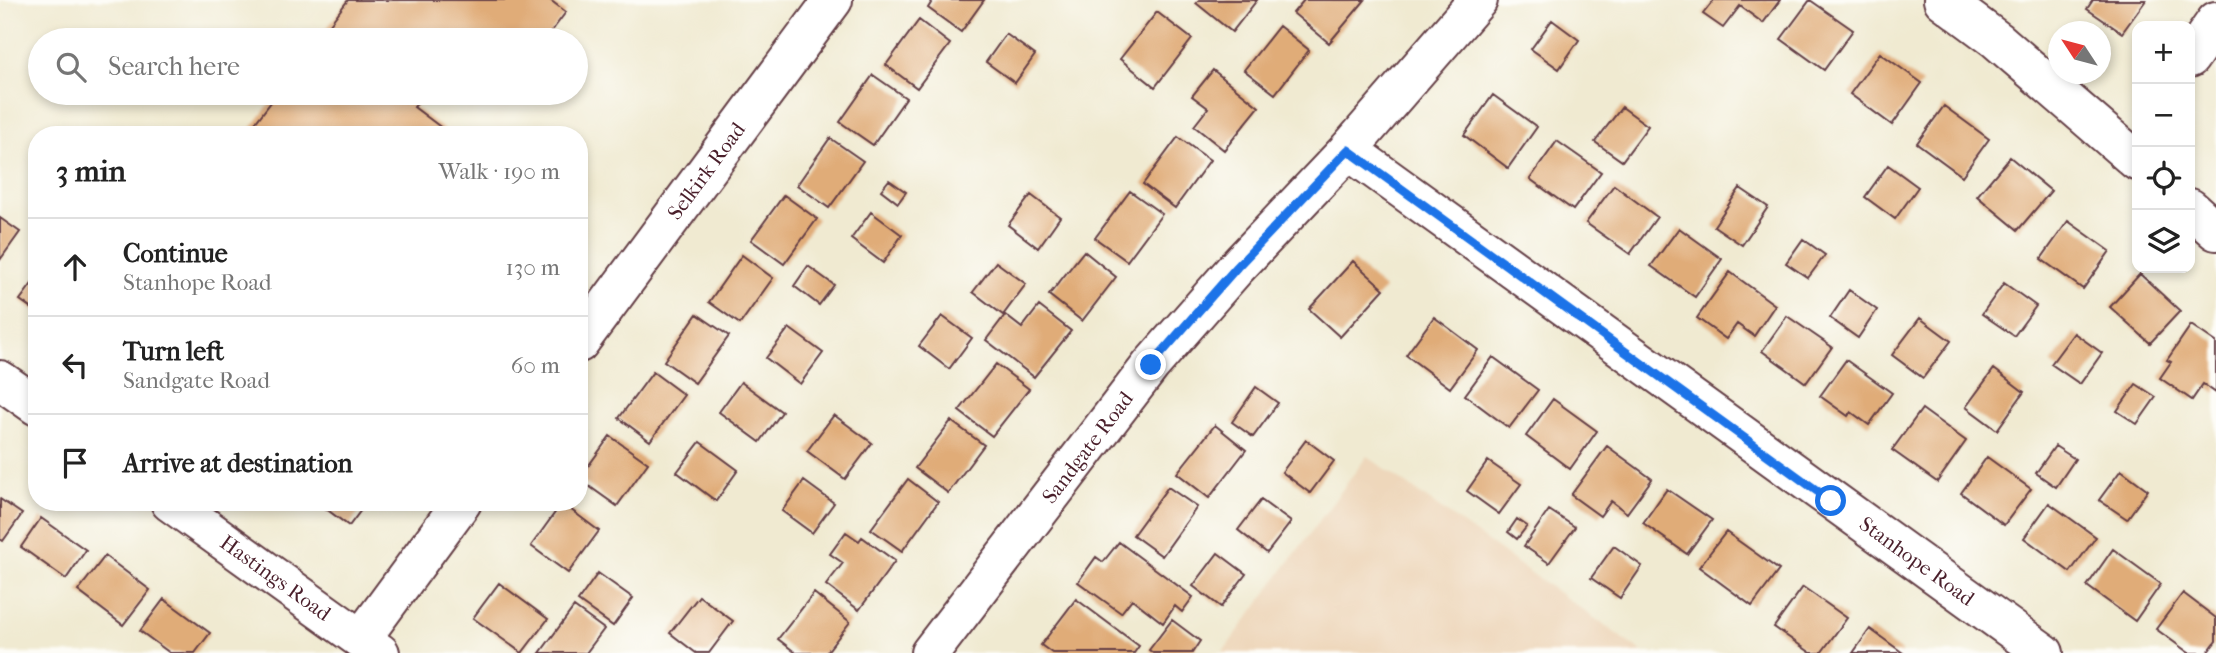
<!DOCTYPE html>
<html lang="en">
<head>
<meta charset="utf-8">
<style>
  :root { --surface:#fff; --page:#f2f2f2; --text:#222; --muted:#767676; --line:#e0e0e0 }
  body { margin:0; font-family:"IM FELL French Canon",serif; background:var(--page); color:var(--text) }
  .controls { position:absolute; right:21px; top:21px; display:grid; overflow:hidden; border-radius:14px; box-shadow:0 4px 10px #0003 }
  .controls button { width:63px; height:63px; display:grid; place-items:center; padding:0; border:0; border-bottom:2px solid var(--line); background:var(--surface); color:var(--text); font:35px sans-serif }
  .compass { position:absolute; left:2048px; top:21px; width:63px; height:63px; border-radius:50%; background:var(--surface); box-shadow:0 4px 10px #0003; rotate:306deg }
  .stop { position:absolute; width:21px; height:21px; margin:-16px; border:5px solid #1a73e8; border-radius:50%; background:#fff }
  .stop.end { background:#1a73e8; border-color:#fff; box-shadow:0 2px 7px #0008 }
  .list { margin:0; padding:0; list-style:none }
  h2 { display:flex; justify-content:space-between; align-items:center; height:91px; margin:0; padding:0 28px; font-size:30px }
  h2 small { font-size:23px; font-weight:400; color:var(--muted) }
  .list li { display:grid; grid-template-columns:46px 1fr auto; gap:21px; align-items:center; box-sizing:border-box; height:98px; padding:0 28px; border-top:2px solid var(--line) }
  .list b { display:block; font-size:26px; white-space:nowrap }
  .list p { margin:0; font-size:23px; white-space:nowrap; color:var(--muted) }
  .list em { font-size:23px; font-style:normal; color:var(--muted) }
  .icon { flex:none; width:38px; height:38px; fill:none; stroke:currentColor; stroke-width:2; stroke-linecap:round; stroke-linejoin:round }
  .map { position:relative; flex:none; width:2216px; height:653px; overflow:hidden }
  .search { position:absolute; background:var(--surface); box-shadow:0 4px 10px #0003; left:28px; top:28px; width:560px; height:77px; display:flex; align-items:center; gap:18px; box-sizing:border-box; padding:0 24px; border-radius:38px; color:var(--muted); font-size:26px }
  .panel { position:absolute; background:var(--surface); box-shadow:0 4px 10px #0003; left:28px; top:126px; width:560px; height:385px; border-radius:28px }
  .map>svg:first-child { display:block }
  .built { fill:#eed7bb }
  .building { fill:#e0ac78 }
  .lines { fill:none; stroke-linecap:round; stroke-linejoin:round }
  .minor-casing { stroke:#633d44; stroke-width:42 }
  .minor { stroke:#fff; stroke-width:38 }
  .route { stroke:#1a73e8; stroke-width:9 }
  .labels { text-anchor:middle; stroke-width:6; stroke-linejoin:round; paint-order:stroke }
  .street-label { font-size:21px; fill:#4a1f2b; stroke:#fdfcf7 }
</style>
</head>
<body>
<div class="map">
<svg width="2216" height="653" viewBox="0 0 2216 653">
  <rect width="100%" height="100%" fill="#fdfcf7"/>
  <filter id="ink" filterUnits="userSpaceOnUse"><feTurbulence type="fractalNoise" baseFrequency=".0143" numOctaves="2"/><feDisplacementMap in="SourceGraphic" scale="14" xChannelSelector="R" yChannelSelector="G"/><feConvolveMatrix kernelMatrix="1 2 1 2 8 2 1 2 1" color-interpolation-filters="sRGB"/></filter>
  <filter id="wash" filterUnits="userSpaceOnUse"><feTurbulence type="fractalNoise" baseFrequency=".00686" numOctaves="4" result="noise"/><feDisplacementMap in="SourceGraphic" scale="28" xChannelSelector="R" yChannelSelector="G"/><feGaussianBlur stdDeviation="1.57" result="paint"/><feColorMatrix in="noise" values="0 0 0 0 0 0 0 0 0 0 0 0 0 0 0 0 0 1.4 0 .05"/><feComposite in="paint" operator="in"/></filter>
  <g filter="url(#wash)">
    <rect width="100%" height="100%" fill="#f0ead1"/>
    <path class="built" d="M1367,456L1643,653H1222Z"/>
    <g id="blocks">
      <path class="building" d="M348,0H550L566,12L545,40H396L391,37L389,40H318Z
        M933,0H984L961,32L928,8Z
        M1199,0H1257L1232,32L1196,3Z
        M1304,0H1365L1329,43L1293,13Z
        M1714,0H1780L1763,23L1740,6L1723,28L1703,14Z
        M1810,0L1853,30L1824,70L1781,39Z
        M2093,0H2146L2122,33L2087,9Z
        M1157,12L1192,39L1155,87L1120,59Z
        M919,20L950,44L917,88L886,65Z
        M1552,20L1579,40L1559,69L1531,49Z
        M1279,26L1309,50L1275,94L1244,70Z
        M1006,34L1035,55L1015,83L986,62Z
        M1880,53L1922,83L1892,125L1850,94Z
        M1213,70L1259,107L1224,150L1194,126L1208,108L1192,96Z
        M873,75L906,98L873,145L840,122Z
        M278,93H419L423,96L414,107L451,135H246Z
        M1493,95L1537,127L1508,168L1464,135Z
        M1944,106L1989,139L1962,176L1917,143Z
        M1622,107L1648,126L1622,161L1595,142Z
        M1178,137L1210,160L1175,208L1143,184Z
        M830,138L863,161L829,208L797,185Z
        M1557,141L1601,172L1573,210L1530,179Z
        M2010,157L2051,191L2018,230L1977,196Z
        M1888,165L1918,187L1895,219L1865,197Z
        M889,180L906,192L898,203L881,190Z
        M1614,185L1657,217L1630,254L1586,223Z
        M1740,188L1768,207L1742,245L1714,226Z
        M1130,191L1162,214L1127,261L1095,238Z
        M784,195L817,219L784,264L751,240Z
        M1031,195L1060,217L1038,248L1008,225Z
        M871,212L902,235L883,263L851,239Z
        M0,218L20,232L0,260Z
        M2068,221L2110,251L2083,289L2041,259Z
        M1679,228L1722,259L1695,297L1651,266Z
        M1803,239L1825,255L1808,278L1786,263Z
        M1084,251L1116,277L1082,321L1049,295Z
        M742,255L773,278L740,324L709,302Z
        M1353,261L1384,289L1340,337L1309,309Z
        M996,262L1026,284L1003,315L973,292Z
        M808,266L834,285L819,305L794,286Z
        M1730,272L1775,305L1754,336L1737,324L1726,339L1697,318Z
        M2140,274L2180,311L2150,343L2110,307Z
        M37,277V312L20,300Z
        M2004,283L2036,306L2014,336L1982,314Z
        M1849,290L1877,310L1858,338L1830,318Z
        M1039,306L1071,331L1034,377L986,340L1005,315L1022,328Z
        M697,314L729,336L695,383L664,361Z
        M942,316L972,338L949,369L919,346Z
        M1787,316L1832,347L1806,383L1762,351Z
        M1434,317L1478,350L1450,388L1406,355Z
        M1920,318L1951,341L1923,378L1892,355Z
        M2191,325L2216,342V393L2203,384L2192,400L2160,378L2171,362L2167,360Z
        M789,328L823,353L800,384L766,358Z
        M2074,333L2102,353L2080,384L2051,364Z
        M1493,357L1538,390L1509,428L1465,395Z
        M1846,360L1892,393L1869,425L1851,412L1848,416L1820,396Z
        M996,364L1029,389L992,436L959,411Z
        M1994,369L2024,392L1997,430L1966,407Z
        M653,372L684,395L650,441L619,418Z
        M741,382L782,412L760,442L719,412Z
        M2136,384L2156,397L2137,424L2117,411Z
        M1256,387L1278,403L1253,437L1232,422Z
        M1553,399L1597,431L1570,469L1526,436Z
        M1922,409L1966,441L1937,482L1892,450Z
        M834,415L872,443L845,479L807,451Z
        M951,421L984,445L948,493L915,468Z
        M1215,425L1246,450L1209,498L1177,473Z
        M610,436L648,463L617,506L579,479Z
        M1306,440L1334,461L1310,493L1282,472Z
        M700,442L738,470L716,501L677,472Z
        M1607,446L1652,479L1627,513L1611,501L1600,516L1571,495Z
        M2055,446L2075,459L2056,487L2036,473Z
        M1987,457L2031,489L2004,525L1961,493Z
        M1488,461L1521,484L1499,514L1467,491Z
        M2121,470L2148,490L2127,519L2099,500Z
        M908,479L938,502L902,551L871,529Z
        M804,481L834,503L812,533L782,511Z
        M1168,487L1197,507L1162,556L1133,535Z
        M1667,489L1712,520L1687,554L1643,523Z
        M0,499L22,514L3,541L0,539Z
        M1261,500L1291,522L1267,553L1238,530Z
        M317,502H367L349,526Z
        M562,503L599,531L568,573L531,546Z
        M2049,503L2096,537L2070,572L2024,538Z
        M1549,510L1575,527L1549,563L1524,546Z
        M41,518L86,550L66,579L21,547Z
        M1517,519L1527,526L1517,539L1508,532Z
        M846,532L859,541L862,537L895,561L859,610L826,585L843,563L830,554Z
        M1726,532L1779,570L1752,606L1699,567Z
        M1119,542L1193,597L1182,612L1175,606L1163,623L1132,599L1121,613L1078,582L1096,557L1103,562Z
        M1614,546L1642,566L1620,598L1591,578Z
        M2113,549L2161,584L2135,621L2087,586Z
        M1218,553L1246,574L1221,607L1193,586Z
        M105,556L150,590L123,625L78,591Z
        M598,573L633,598L613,626L578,601Z
        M499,583L548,619L522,653L473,618Z
        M1803,587L1847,618L1821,653H1811L1774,627Z
        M814,593L850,622L826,653H796L778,639Z
        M2183,593L2216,618V641L2207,653H2189L2156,629Z
        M699,596L733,621L709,653H696L670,633Z
        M164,599L210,633L195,653H170L140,631Z
        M1076,599L1139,646L1134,653H1052L1041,645Z
        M574,607L604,629L586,653H540Z
        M1172,620L1200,641L1192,653H1153L1149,650Z
        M1870,629L1903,653H1853Z"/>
    </g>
  </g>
  <g filter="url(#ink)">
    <use href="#blocks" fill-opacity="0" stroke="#633d44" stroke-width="2"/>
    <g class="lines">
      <g class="minor-casing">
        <g id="minor">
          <path d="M1943,0L1997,40L2137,161"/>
          <path d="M2190,58L2216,21"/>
          <path id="s1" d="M1348,150L2044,653"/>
          <path d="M2190,208L2216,231"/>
          <path id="s2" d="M579,343L833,0"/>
          <path d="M0,380L37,406"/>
          <path id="s3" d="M170,502L380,653"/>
          <path d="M361,639L462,502"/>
          <path id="s4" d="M930,653L1151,365L1237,267L1348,150L1478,0"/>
        </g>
      </g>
      <use href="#minor" class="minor"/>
    </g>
  </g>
  <g class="lines" filter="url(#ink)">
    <path class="route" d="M1151,365L1237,267L1348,150L1831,501"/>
  </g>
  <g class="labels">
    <g class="street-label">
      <text dy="7" stroke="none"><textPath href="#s2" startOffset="214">Selkirk Road</textPath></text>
      <text dy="7" stroke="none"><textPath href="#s4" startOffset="259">Sandgate Road</textPath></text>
      <text dy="7" stroke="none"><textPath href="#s1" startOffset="702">Stanhope Road</textPath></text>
      <text dy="7" stroke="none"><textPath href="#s3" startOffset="130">Hastings Road</textPath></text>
    </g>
  </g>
</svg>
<div class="controls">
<button>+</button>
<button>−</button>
<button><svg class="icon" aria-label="locate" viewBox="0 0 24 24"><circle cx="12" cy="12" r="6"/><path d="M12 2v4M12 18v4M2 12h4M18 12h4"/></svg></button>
<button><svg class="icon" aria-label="layers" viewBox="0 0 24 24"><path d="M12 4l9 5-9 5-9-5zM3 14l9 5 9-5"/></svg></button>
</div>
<svg class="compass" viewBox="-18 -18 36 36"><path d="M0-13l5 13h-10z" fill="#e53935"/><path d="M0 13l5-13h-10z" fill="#767676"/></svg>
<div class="stop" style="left:1831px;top:501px"></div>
<div class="stop end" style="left:1151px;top:365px"></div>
<div class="search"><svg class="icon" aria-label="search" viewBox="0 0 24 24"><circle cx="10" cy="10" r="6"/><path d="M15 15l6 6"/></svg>Search here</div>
<section class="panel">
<h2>3 min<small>Walk · 190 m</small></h2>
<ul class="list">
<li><svg class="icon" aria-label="ahead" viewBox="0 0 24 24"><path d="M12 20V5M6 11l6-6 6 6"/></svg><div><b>Continue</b><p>Stanhope Road</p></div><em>130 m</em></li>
<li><svg class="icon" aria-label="left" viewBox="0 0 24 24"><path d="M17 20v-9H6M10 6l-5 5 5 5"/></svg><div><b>Turn left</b><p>Sandgate Road</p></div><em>60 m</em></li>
<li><svg class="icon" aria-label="arrive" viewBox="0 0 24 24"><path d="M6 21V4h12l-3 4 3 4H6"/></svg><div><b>Arrive at destination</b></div></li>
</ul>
</section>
</div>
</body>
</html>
